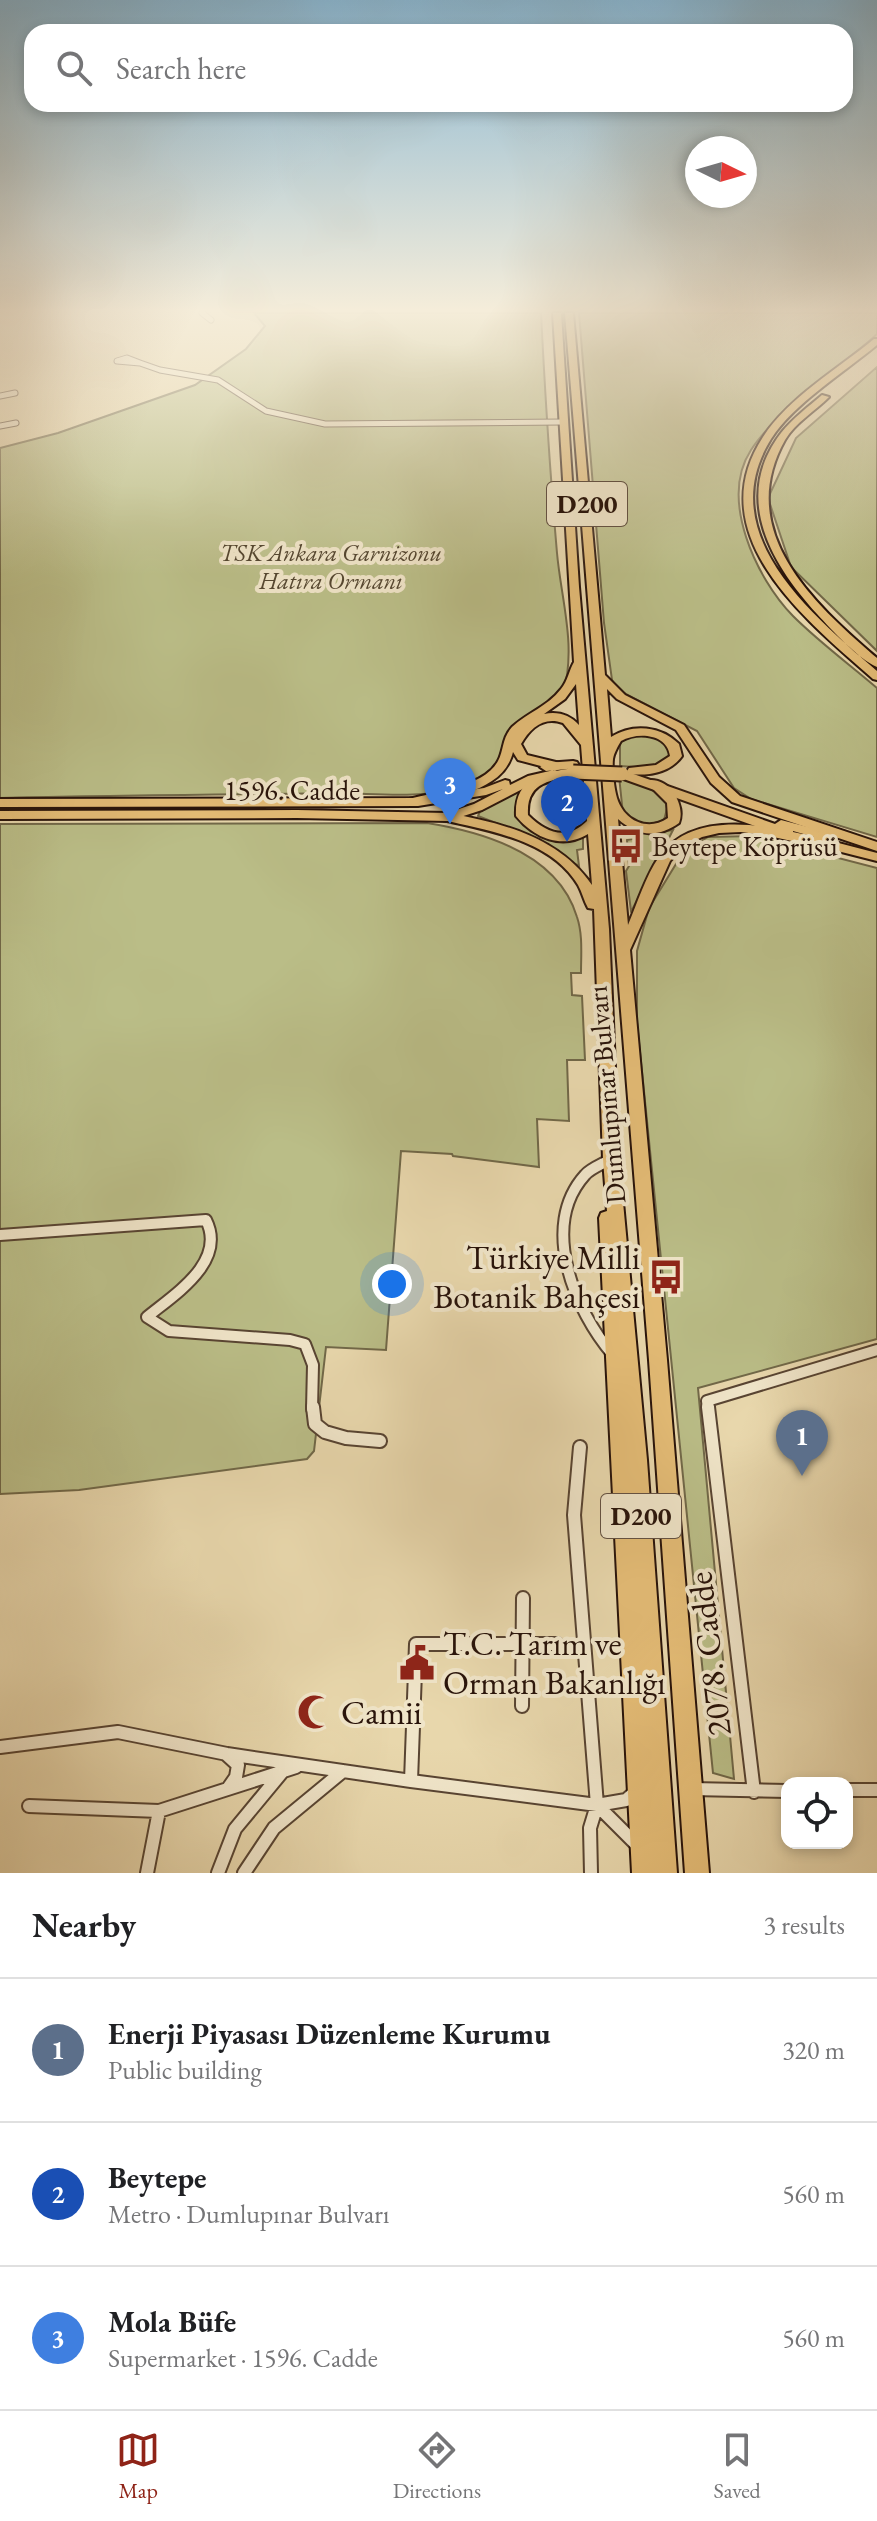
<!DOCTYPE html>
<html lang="en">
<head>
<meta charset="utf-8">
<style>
  :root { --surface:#fff; --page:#f6f6f6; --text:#202124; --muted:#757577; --line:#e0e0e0; --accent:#8f2418 }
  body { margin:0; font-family:"EB Garamond",serif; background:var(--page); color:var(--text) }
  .controls { position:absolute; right:24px; bottom:24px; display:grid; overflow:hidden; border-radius:16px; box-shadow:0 4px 12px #0003 }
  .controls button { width:72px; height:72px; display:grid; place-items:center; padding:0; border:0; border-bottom:2px solid var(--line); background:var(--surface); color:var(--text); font:40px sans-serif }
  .compass { position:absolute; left:685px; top:136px; width:72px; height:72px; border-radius:50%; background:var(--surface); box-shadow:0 4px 12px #0003; rotate:95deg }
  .you { position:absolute; left:392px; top:1284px; width:28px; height:28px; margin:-20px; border:6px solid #fff; border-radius:50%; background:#1a73e8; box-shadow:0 0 0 12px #1a73e833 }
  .badge { display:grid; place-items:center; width:52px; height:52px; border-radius:50%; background:var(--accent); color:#fff; font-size:26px; font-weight:700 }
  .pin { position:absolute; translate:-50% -66px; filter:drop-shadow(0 2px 4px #0008) }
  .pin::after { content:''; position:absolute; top:42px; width:28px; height:24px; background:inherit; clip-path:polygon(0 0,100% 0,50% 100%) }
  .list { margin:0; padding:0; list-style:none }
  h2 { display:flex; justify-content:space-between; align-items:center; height:104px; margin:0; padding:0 32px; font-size:34px }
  h2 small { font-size:26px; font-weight:400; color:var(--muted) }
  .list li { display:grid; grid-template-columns:52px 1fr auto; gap:24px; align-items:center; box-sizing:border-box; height:144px; padding:0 32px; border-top:2px solid var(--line) }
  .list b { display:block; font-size:30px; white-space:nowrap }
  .list p { margin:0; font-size:26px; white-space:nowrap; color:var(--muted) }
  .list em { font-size:26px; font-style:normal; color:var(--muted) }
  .icon { flex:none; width:44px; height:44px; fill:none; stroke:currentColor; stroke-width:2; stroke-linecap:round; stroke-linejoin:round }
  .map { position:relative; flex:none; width:877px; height:1873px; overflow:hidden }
  .search { position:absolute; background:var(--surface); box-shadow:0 4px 12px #0003; left:24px; right:24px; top:24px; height:88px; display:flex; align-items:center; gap:20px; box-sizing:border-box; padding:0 28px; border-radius:24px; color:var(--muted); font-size:30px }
  .sheet { height:536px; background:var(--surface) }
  nav { display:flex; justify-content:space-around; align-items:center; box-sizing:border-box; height:112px; border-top:2px solid var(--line); background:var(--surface); font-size:22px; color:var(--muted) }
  nav a { display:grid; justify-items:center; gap:4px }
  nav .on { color:var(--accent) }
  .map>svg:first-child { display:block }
  .green { fill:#babd87; stroke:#716848; stroke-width:2 }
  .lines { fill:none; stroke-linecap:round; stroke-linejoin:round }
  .minor-far2-casing { stroke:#584432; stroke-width:7 }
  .minor-far1-casing { stroke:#584432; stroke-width:14 }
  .minor-casing { stroke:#584432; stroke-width:16 }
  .primary-casing { stroke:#28130a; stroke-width:4 }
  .trunk-casing { stroke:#28130a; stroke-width:4 }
  .minor-far2 { stroke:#f0e5c9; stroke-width:5 }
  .minor-far1 { stroke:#f0e5c9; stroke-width:10 }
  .minor { stroke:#f0e5c9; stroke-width:12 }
  .primary { fill:#e4bc76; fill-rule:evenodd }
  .trunk { fill:#e4bc76; fill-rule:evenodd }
  .primary-bridge-casing { stroke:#28130a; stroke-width:17; stroke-linecap:butt }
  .primary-bridge { stroke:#e4bc76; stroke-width:13 }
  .labels { text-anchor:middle; stroke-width:8; stroke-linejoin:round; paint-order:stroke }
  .far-park-label { font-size:24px; font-style:italic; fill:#544630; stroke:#f0e5c9 }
  .shield { fill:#f0e5c9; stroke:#645243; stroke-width:2 }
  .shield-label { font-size:26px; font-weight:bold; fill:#28130a }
  .street-label { font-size:28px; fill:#28130a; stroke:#f0e5c9 }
  .poi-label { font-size:28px; fill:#28130a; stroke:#f0e5c9; text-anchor:start }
  .near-poi-label { font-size:34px; fill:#28130a; stroke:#f0e5c9; text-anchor:start }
  .near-street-label { font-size:34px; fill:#28130a; stroke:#f0e5c9 }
</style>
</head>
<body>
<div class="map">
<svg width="877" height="1873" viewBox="0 0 877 1873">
  <rect width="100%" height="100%" fill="#e8d7ac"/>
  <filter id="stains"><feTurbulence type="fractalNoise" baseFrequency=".0025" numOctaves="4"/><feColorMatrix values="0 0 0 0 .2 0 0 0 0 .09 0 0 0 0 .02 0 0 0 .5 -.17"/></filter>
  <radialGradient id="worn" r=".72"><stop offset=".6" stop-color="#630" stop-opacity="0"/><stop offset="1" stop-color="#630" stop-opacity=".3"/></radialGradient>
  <path class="green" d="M254,313H541C545,393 550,473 557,553C561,599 577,647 563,693C546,706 524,718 510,733C495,750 508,765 478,780C434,802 381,793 334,793C223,795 111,795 0,798V448L58,433L195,385L246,349L265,326Z
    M579,313H877V334C842,366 775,412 751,450C719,499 756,578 793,616C819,642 849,664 877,688V837L751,799L734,788L697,731L618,690L612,680L604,623Z
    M877,367V651L791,567L768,498L796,438Z
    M632,734L662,738L672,753L666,763L649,768L620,766V743Z
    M619,776L653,787L668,805L664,820L645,826L623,814Z
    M522,789L519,796L521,820L569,841L583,836V849L577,850L579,866L506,827L478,816L481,809Z
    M427,823C484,832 558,854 577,917C583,935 581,954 581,973H571L572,995L582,996L585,1060H567L569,1121L537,1119L539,1167L453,1156L452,1154L401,1151L386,1350L326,1347L314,1451L307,1459L79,1490L0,1494V824Z
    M673,830L632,910L631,911L626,871L629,866L627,840L633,839V831L650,834Z
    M753,836L877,868V1339L698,1388L734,1779L713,1773L637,1022V951L649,908L684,851L708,837Z"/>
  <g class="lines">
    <g class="minor-far2-casing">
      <path id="minor-far2" d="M202,313L211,320
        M127,358L140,363L117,361Z
        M140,363L160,370L218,380L266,411L325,424L563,422
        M0,396L15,393
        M0,426L16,423"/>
    </g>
    <g class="minor-far1-casing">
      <path id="minor-far1" d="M611,1159C603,1164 591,1168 585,1175C539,1226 575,1311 613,1355
        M0,1235L206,1220C227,1262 175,1294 147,1317L169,1331L290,1340L305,1344L313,1365L312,1409
        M708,1409L707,1401L877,1350"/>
    </g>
    <g class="minor-casing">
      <path id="minor" d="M313,1407L315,1424L325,1432L346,1438L380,1441
        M708,1407L754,1792
        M580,1447L574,1515L597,1805L590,1828L591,1873
        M557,1644H416L411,1781L597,1805L626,1800L634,1793
        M522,1706L523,1598
        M0,1747L118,1732L227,1754L411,1781
        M227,1755L238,1765L236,1777L229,1787
        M692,1789L787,1791
        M847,1790H877
        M597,1805L636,1844
        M29,1806L159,1811
        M147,1873L159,1811L296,1767
        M218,1873L235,1829L283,1771
        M244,1873L274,1828L343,1771"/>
    </g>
    <g class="primary-casing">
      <path id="primary" d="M874,339H877V345C846,371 793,404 771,439C712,534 812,614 877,671V680L873,679C806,620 699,535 763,437C788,398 839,368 874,339Z
        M822,395L829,397C815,411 795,423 785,440C734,531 813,603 877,658V667C858,659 832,630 817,614C771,564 732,497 781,433C793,418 808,407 822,395Z
        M573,761L577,762L579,765L577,768L546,771L540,767L546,763Z
        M554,770L558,771L560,774L558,777L536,782L482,810L448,821L297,818L0,819V811L297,810L447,813L474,804L503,789L486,795L418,806L0,807V799L418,798L484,788L505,780L509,781L510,785L528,776Z
        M622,770L775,824L781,820L831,833L832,836L827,840L877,853V861L810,844L808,841L814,837L793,831V836H783L618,777L616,774L618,771Z"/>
    </g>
    <g class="trunk-casing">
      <path id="trunk" d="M553,313H561L579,587L609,929L619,1159L647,1460L677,1873H632L599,1218L601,1213L607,1211L603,1159L594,909L588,908C584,901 582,892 578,885C551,840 490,831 443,820L442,817L448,813C502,823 559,837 592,885L588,834C562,850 534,838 516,816C514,778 542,773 573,768L579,772L577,775C551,781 526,781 528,815C546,833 567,841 587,821L581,745L563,723C544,716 530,728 521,744L527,755L560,763L562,766L560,769L556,770L518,760L513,752C503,793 447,797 413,806L407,802L409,799C434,792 484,787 498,761C504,750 502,738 512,727C527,713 548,706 561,689C568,681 569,670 574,662ZM576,684L579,725C570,715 558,711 544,714L565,699Z
        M565,313H573L605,675L625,695L684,725L719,777L740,796L877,842V851L732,802L711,783L676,730L617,699L607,689L611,737C633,723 661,726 679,744L682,756C670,773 649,776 629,774L627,771L629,768L656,765L670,756C667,733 637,732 621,741C618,746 614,753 613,759C612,769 614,788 617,798C624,821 648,832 668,818L667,803L650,786L648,783L650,780C670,779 686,805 679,823C658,838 638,837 618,819L628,925C637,904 646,875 659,857C697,804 782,829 834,842L836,845L829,849L764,835L741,832L719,833L702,837L684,846L670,861L630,950L667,1360L709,1873H685L649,1360Z"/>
    </g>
    <use href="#minor-far2" class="minor-far2"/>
    <use href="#minor-far1" class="minor-far1"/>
    <use href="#minor" class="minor"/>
    <use href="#primary" class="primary"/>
    <use href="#trunk" class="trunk"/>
    <g class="primary-bridge-casing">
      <path id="primary-bridge" d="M573,772L622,774"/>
    </g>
    <use href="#primary-bridge" class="primary-bridge"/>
  </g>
  <linearGradient id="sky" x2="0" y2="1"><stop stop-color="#88b6d2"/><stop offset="0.54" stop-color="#f5edda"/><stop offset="1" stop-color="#f5edda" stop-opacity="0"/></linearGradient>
  <rect width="877" height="575" fill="url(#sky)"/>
  <defs>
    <g id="bus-bare" transform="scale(2.76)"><path d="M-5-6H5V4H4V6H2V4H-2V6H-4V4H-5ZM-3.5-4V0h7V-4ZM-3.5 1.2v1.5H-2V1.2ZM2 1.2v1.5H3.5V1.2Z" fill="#8f2418" stroke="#f0e5c9" stroke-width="2.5" paint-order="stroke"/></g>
    <g id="civic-bare" transform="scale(2.76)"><path d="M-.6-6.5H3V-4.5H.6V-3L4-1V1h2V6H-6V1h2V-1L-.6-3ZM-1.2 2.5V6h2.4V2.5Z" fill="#8f2418" stroke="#f0e5c9" stroke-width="2.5" paint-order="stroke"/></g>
    <g id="mosque-bare" transform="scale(2.76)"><path d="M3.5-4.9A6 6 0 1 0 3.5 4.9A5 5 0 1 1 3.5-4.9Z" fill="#8f2418" stroke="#f0e5c9" stroke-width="2.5" paint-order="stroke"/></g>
  </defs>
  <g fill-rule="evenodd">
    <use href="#bus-bare" x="626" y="846"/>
    <use href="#bus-bare" x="666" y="1277"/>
    <use href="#civic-bare" x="417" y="1663"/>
    <use href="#mosque-bare" x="315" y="1712"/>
  </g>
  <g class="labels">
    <g class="far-park-label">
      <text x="331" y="561">TSK Ankara Garnizonu<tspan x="331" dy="28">Hatıra Ormanı</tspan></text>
    </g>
    <g class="shield">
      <rect x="547" y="482" width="80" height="44" rx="6"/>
      <rect x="601" y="1494" width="80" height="44" rx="6"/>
    </g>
    <g class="shield-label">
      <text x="587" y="513">D200</text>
      <text x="641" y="1525">D200</text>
    </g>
    <g class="street-label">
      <text x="292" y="800">1596. Cadde</text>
      <text transform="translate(606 1095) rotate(-95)" y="10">Dumlupınar Bulvarı</text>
    </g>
    <g class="poi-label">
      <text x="652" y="856">Beytepe Köprüsü</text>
    </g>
    <g class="near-poi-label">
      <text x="640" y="1269" text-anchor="end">Türkiye Milli<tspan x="640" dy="39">Botanik Bahçesi</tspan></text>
      <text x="443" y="1655">T.C. Tarım ve<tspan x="443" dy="39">Orman Bakanlığı</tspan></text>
      <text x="341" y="1724">Camii</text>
    </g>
    <g class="near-street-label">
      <text transform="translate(709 1654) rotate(-97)" y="12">2078. Cadde</text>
    </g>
  </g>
  <rect width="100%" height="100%" filter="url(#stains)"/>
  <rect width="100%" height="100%" fill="url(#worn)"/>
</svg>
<div class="controls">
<button><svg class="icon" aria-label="locate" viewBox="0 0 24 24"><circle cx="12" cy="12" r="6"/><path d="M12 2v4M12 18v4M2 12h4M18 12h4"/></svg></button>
</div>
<svg class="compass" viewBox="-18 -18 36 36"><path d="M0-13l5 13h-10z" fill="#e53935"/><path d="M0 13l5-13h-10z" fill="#757577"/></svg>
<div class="you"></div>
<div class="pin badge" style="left:802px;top:1476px;background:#5c6f8a">1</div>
<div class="pin badge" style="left:567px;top:842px;background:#1a4fb4">2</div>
<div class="pin badge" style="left:450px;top:824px;background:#3f7fe0">3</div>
<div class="search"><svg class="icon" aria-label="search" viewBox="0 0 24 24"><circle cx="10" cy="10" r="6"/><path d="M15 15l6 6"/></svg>Search here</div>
</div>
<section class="sheet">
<h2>Nearby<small>3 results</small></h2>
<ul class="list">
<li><span class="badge" style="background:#5c6f8a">1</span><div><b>Enerji Piyasası Düzenleme Kurumu</b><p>Public building</p></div><em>320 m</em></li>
<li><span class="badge" style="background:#1a4fb4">2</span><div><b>Beytepe</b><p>Metro · Dumlupınar Bulvarı</p></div><em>560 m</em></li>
<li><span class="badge" style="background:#3f7fe0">3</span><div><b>Mola Büfe</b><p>Supermarket · 1596. Cadde</p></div><em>560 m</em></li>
</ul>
</section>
<nav>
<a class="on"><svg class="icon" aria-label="map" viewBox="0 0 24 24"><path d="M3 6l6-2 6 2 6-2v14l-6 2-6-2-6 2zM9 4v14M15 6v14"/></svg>Map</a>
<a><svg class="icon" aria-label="directions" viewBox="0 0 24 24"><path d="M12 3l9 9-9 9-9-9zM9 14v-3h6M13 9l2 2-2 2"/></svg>Directions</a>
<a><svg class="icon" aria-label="saved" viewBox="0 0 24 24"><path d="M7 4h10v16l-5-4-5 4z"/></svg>Saved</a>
</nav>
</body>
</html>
